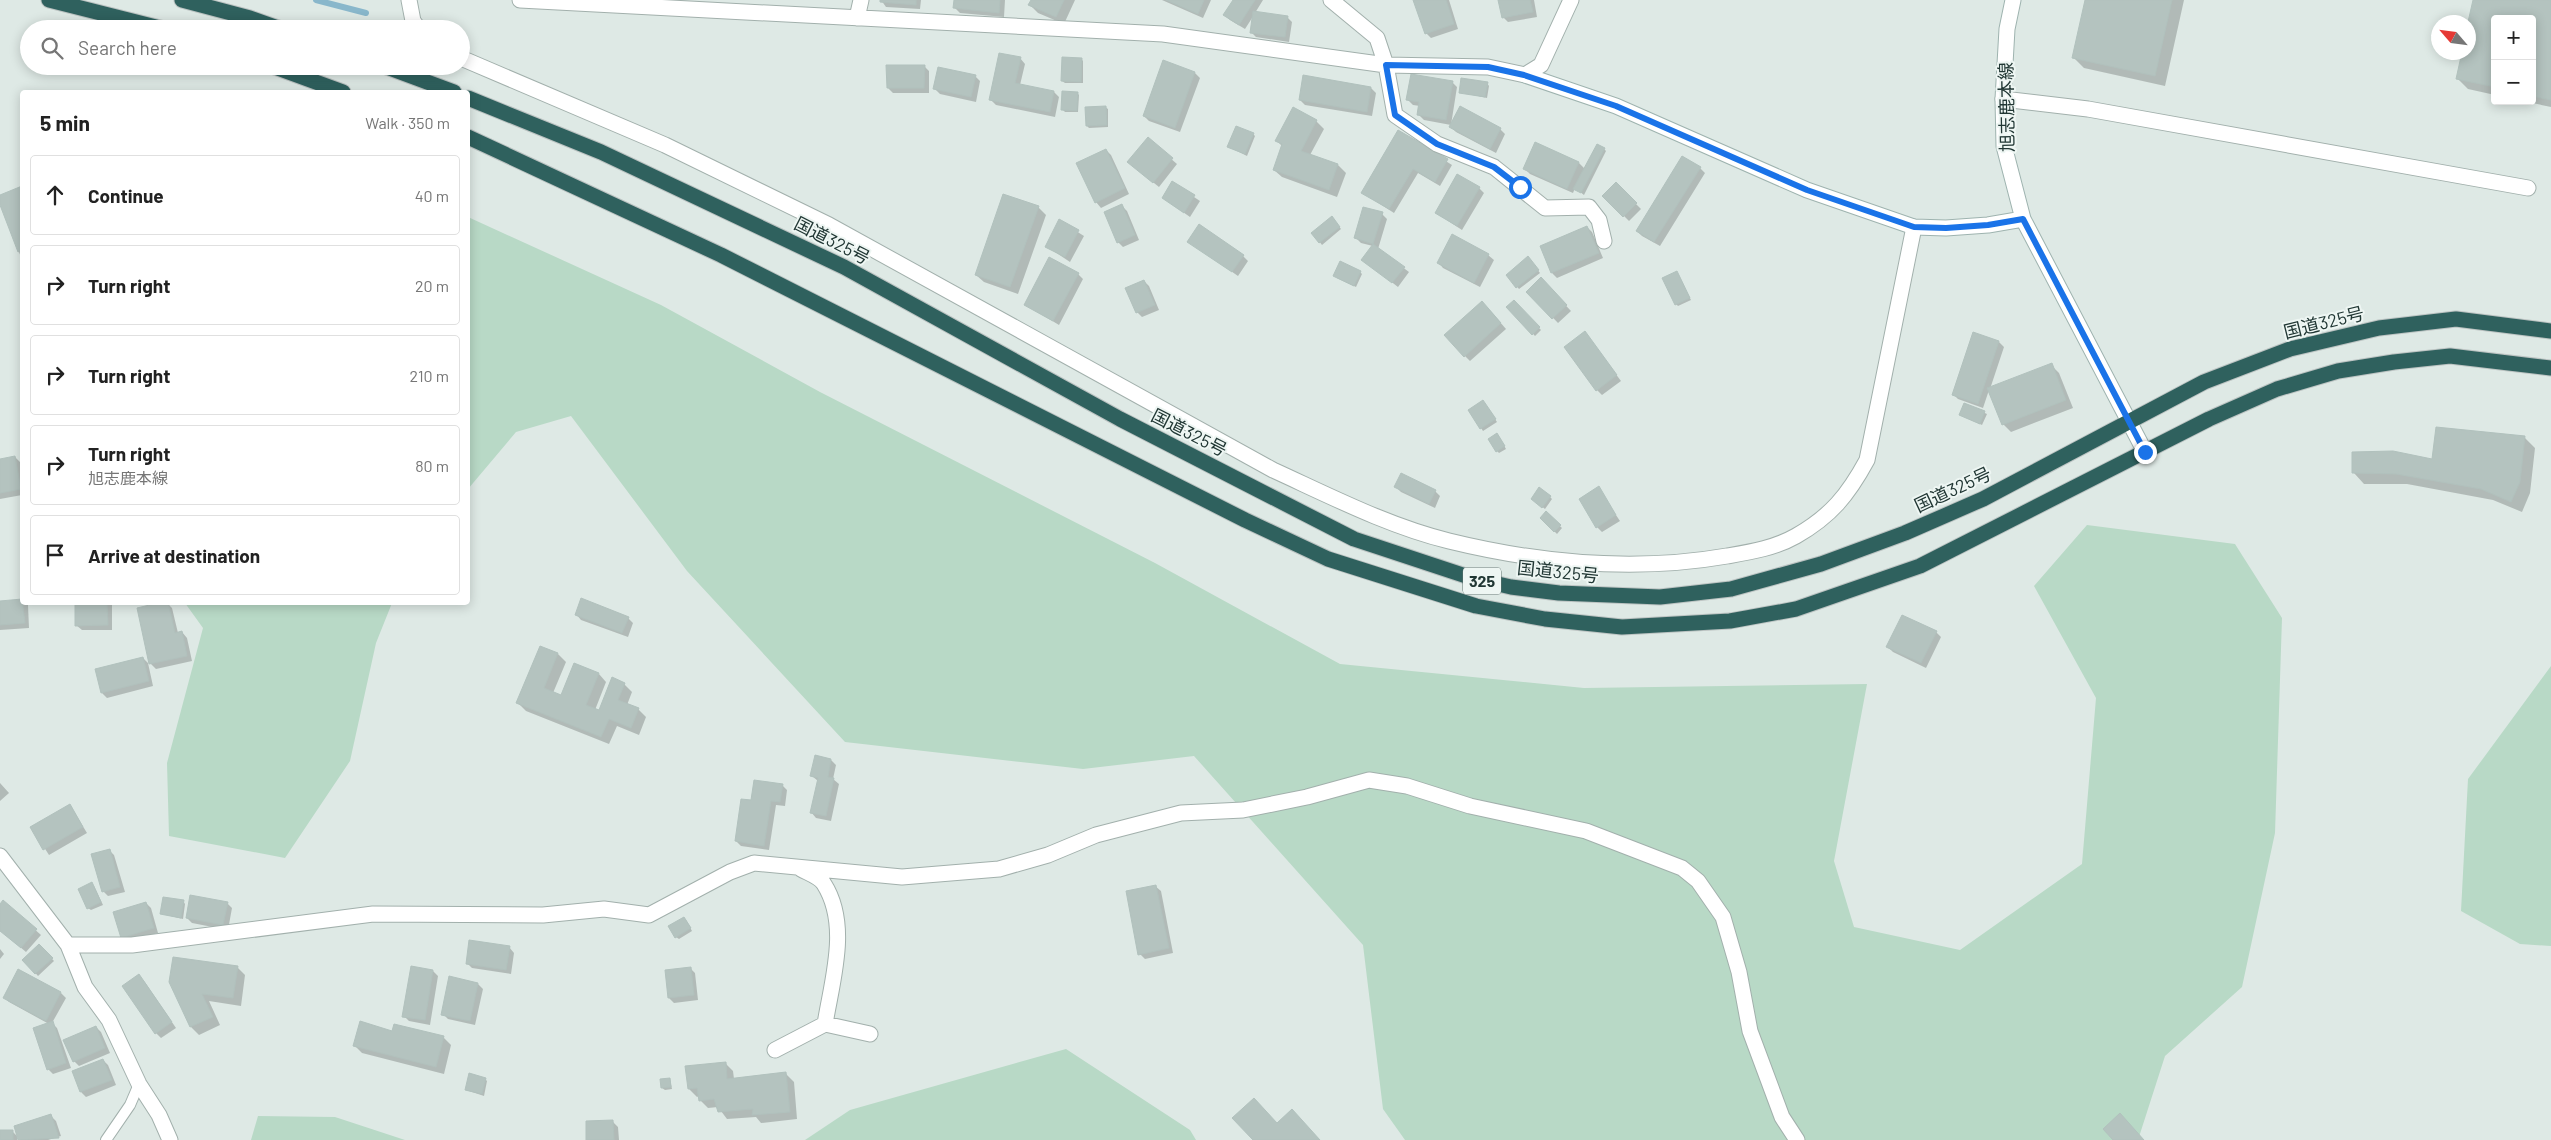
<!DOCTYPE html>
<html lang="en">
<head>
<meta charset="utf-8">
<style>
  :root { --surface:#fff; --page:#f2f2f2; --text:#222; --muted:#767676; --line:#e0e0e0 }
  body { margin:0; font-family:Barlow,"Noto Sans JP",sans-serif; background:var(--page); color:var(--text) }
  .controls { position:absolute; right:15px; top:15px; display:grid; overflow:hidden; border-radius:5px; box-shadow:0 2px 12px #0003 }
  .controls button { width:45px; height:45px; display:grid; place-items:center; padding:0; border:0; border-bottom:1px solid var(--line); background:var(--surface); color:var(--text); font:25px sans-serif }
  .compass { position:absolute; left:2431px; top:15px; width:45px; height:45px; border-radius:50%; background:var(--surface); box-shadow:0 2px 12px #0003; rotate:298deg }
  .stop { position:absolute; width:15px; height:15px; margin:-11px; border:4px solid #1a73e8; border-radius:50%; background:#fff }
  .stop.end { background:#1a73e8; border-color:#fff; box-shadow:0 1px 5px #0008 }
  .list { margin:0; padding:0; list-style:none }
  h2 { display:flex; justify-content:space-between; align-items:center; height:65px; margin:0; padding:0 20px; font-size:21px }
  h2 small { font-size:16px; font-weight:400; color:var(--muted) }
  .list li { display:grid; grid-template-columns:32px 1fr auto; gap:15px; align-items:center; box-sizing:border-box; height:80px; margin:0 10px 10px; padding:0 10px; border:1px solid var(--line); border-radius:5px }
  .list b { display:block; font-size:19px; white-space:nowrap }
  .list p { margin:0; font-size:16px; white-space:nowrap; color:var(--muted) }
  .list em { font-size:16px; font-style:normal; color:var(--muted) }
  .icon { flex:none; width:28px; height:28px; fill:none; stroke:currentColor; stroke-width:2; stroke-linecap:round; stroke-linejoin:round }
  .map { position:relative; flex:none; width:2551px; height:1140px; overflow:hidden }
  .search { position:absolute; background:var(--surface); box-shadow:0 2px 12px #0003; left:20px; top:20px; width:450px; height:55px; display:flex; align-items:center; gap:12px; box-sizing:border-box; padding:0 18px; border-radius:28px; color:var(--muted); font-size:19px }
  .panel { position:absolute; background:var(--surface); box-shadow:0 2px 12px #0003; left:20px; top:90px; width:450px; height:515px; border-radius:5px }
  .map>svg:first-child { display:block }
  .green { fill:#b8d9c6 }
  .shadow { fill:#0003 }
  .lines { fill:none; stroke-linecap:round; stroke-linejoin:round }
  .stream { stroke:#89b7cb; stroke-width:6 }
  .building { fill:#b4c3bf; stroke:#b1c1bd }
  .lane-casing { stroke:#a2b0ac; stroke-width:12 }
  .street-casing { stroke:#a2b0ac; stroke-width:17 }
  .secondary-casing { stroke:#9eb3af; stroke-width:17 }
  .highway-casing { stroke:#bcc3c2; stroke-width:17 }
  .lane { stroke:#fff; stroke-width:10 }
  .street { stroke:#fff; stroke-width:15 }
  .secondary { stroke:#fff; stroke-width:15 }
  .highway { stroke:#2f615e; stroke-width:15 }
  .route { stroke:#1a73e8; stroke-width:6 }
  .labels { text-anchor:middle; stroke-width:4; stroke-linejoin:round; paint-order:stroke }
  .shield { fill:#eef6f3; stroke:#5e706d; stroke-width:1 }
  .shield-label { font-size:16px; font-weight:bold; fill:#213734 }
  .street-label { font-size:18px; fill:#213734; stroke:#eef6f3 }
</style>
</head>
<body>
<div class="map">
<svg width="2551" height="1140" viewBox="0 0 2551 1140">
  <rect width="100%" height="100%" fill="#dee9e5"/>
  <path class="green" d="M468,217L661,305L820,392L1155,563L1340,664L1584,688L1867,684L1834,861L1854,927L1960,950L2082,864L2096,698L2034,586L2087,525L2235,544L2282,618L2275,833L2242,987L2165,1056L2138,1140H1405L1383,1109L1363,945L1194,756L1083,769L845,742L687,571L571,416L516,432L468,489Z
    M185,603H392L376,643L350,761L285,858L169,836L167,763L203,628Z
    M2551,666V946L2520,944L2461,911L2468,779Z
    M1066,1049L1190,1130L1196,1140H805L850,1110Z
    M258,1116L335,1117L405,1140H251Z"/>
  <path class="shadow" d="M881,0H921L920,9L886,7Z
    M955,0H1005L1004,17L960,13L955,8Z
    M1032,0H1075L1064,24L1038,13L1030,5Z
    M1162,0H1211L1203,18Z
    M1234,0H1263L1255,13L1287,17L1292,22L1289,42L1256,37L1251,32L1254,15L1245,29L1230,20L1225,15Z
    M1417,0H1449L1458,29L1431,38L1426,33Z
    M1499,0H1534L1537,17L1508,22L1503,17Z
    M2087,0H2184L2165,86L2084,68L2074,58Z
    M2474,0H2551V107L2523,101H2532V19H2495V95L2468,89L2457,78L2468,52Z
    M1020,58L1025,64L1020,85L1054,92L1059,97L1055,117L996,105L991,100Z
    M1081,59L1083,61V83H1065L1062,81Z
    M1164,62L1195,73L1200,78L1180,132L1149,121L1144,116Z
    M924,66L929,71V93H893L888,88Z
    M975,76L980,81L976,102L940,94L935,89Z
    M1452,82L1457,87L1451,125L1424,120L1419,115L1420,106L1413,105L1408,100Z
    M1487,83L1489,86L1487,98L1460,92Z
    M1371,88L1376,93L1372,116L1305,105L1300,100Z
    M1077,93L1079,95L1078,112H1065L1063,110Z
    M1105,107L1108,109V127L1089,128L1087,126Z
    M1316,121L1324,129L1310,155L1338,165L1346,173L1337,197L1282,177L1274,170L1282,146L1277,141Z
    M1451,127L1500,129L1505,134L1496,153L1456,132Z
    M1398,131L1452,165L1440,186L1418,173L1394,213L1363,193Z
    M1253,134L1255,136L1247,156L1229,147Z
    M1148,139L1177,164L1159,187L1134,167Z
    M1536,144L1579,163L1585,169L1604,149L1606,151L1584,195L1575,188L1573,193L1530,174L1525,169Z
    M1106,150L1111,155L1129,194L1101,208L1096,202L1078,164Z
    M1700,168L1705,173L1660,246L1642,236L1637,231Z
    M1173,183L1200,201L1190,217L1163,198Z
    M1616,184L1641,209L1629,221L1604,196Z
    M22,188V260L0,201V196Z
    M1479,188L1484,193L1462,230L1436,213Z
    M1122,206L1127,211L1139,240L1123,247L1118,242Z
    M1038,207L1046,215L1018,294L984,282L976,275Z
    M1382,214L1387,219L1378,249L1409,272L1398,287L1363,260L1373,246L1361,243L1356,238Z
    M1334,220L1341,229L1322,245L1313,233Z
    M1060,221L1084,236L1070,262L1046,246Z
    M1587,227L1592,232L1603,258L1557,278L1552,273L1541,247Z
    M1452,236L1488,255L1494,260L1480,287L1443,268L1438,262Z
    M1189,242L1243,256L1248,261L1238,276Z
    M1530,260L1540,273L1519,289L1507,275Z
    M1360,272L1362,274L1356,287L1337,278Z
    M1677,273L1691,300L1678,306L1676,304Z
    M1078,274L1083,279L1059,325L1026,305Z
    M1541,279L1571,311L1558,323L1528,292Z
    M1144,281L1149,286L1159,310L1142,317L1137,312Z
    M1514,302L1541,330L1535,336L1508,307Z
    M1487,307L1506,329L1470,361L1465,356Z
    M1585,333L1621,381L1602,395L1597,390Z
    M1999,342L2004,347L1990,389L2051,365L2059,373L2073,408L2011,432L2003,424L1989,390L1983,408L1958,399L1953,394Z
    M1485,404L1497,422L1483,431L1469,410Z
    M1965,404L1987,414L1982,425L1960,415Z
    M1499,437L1506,449L1499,453L1497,451Z
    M2524,437L2535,448L2530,493L2522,512L2493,500L2407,484H2364L2354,473L2433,461Z
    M15,457L20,462L22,495L0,499V460Z
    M1396,487L1435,491L1440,496L1435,508L1401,492Z
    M1598,488L1620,521L1602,532L1597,527Z
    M1550,497L1552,499L1545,509L1535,501Z
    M1546,513L1562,528L1557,534L1541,518Z
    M22,600L28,605L29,628L0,630V602Z
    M76,602H112V630H82L76,625Z
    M167,603L172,608L178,633L182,632L187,638L192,661L156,669L150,663Z
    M576,614L628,618L633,623L628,637L581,620Z
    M1936,632L1941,637L1926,668L1893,652L1888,647Z
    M541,647L558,654L566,662L553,693L562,696L599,674L606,682L595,710L600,711L624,684L632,692L627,705L638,709L646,717L639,735L617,726L609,744L526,711L518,703Z
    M143,658L148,663L153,686L107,698L102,693Z
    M831,760L836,765L833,779L839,784L831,821L816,818L811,812L818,781L812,776Z
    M0,783L9,793L0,801Z
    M782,785L787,790L785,806L776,805L769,850L741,846L736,841L752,802Z
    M70,805L87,833L49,855L31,827Z
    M109,850L114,855L125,892L108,896L103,891Z
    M94,886L103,905L91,910L88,908Z
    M1155,886L1161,891L1173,953L1145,959L1140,954Z
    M183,901L185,904L183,919L162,914Z
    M4,902L41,935L26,952L0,930V906Z
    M146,903L151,908L158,933L127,942L122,937Z
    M227,903L232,908L228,930L192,923L187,918Z
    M686,920L692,931L679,939L676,937Z
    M39,945L54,961L38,976L24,960Z
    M509,947L514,953L511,974L472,968L467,963Z
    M0,949L4,954L0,959Z
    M237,967L245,975L241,1006L209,1001L220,1025L199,1035L191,1027L170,982Z
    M690,968L695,973L698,1000L674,1003L669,998Z
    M18,971L61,993L66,998L52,1023L57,1028L71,1068L53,1074L48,1069L49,1024L9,1002L4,997Z
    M433,971L438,976L430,1025L409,1021L404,1016Z
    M144,981L176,1028L161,1038L156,1033Z
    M478,984L483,989L475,1025L448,1019L443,1014Z
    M96,1027L101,1032L110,1053L79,1066L74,1061Z
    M393,1032L443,1037L451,1045L444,1074L362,1053L354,1045Z
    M103,1060L108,1065L116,1085L86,1097L81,1092L73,1072Z
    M725,1063L733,1071L734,1079L786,1074L794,1082L797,1119L761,1123L756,1117L727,1119L718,1107L708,1108L700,1100L699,1096L697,1097L689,1089Z
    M485,1079L487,1081L484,1096L466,1090Z
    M670,1079L672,1089L665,1090L662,1088Z
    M51,1116L56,1121L61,1136L48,1140H20L16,1127Z
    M613,1122L618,1127L619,1140H588Z
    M0,1131H12L17,1136V1140H0Z"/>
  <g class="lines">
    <path class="stream" d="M316,0L366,13"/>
  </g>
  <path class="building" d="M880,0H916V5L880,2Z
    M954,0H1000L999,13L953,8Z
    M1031,0H1064L1056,17L1028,5Z
    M1166,0H1204L1198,14Z
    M1233,0H1255L1239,25L1223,15Z
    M1413,0H1446L1454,24L1425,34Z
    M1498,0H1530L1533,12L1502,18Z
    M2085,0H2172L2155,76L2072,58Z
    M2473,0H2551V100L2532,96V19H2495V87L2456,79L2462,52H2468V22Z
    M1253,11L1288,16L1285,37L1250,33Z
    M999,53L1021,57L1015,83L1054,91L1050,112L989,100Z
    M1062,57L1082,58L1081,82L1061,81Z
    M1163,60L1195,72L1175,128L1143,116Z
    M886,65H925L924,88H887Z
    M938,67L976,75L971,97L933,89Z
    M1411,74L1453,81L1446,120L1417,115L1419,102L1406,100Z
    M1303,75L1371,87L1367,112L1299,100Z
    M1461,78L1488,82L1485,97L1459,93Z
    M1062,91L1078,92L1077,111L1061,110Z
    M1106,106L1107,125L1086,126L1085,107Z
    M1460,106L1501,128L1490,149L1449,127Z
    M1293,107L1317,120L1301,151L1338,164L1329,190L1273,170L1282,144L1275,141Z
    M1236,126L1254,133L1245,154L1227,147Z
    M1398,130L1448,159L1435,182L1413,169L1389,209L1361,193Z
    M1148,137L1173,158L1153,183L1127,162Z
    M1535,142L1579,162L1567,189L1523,169Z
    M1597,144L1605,148L1581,193L1573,189Z
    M1106,149L1125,188L1095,203L1076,163Z
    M1682,156L1701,167L1654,242L1636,231Z
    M1457,174L1480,187L1457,226L1435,213Z
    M1172,181L1195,195L1184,213L1162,198Z
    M1616,182L1637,203L1623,217L1602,196Z
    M22,186V250L18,252L0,205V195Z
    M1003,194L1039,206L1010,287L975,275Z
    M1122,204L1135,235L1117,243L1104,212Z
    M1363,207L1383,212L1373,244L1354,238Z
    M1332,216L1340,227L1319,243L1311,233Z
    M1059,219L1079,230L1065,257L1045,247Z
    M1199,224L1244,255L1232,272L1187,242Z
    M1587,226L1599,253L1551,273L1540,246Z
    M1452,234L1489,254L1474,283L1437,263Z
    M1373,244L1405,267L1392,283L1361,260Z
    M1528,256L1539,270L1516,288L1506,275Z
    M1049,257L1079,273L1053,321L1024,305Z
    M1340,261L1361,271L1354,286L1333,276Z
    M1677,271L1690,298L1675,305L1662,278Z
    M1541,277L1567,305L1552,319L1526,292Z
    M1144,280L1155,305L1136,313L1125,288Z
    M1514,300L1540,327L1532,335L1506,307Z
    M1482,301L1501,323L1464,357L1444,335Z
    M1585,331L1617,375L1596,391L1564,347Z
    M1973,332L1999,341L1978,404L1952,395Z
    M2052,363L2066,400L2002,425L1987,388Z
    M1483,400L1496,419L1480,429L1468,410Z
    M1964,403L1985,411L1980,424L1959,415Z
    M2436,427L2525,436L2520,482L2511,502L2481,489L2396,474L2352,473V452L2393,451L2432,459Z
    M1497,433L1505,446L1496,452L1488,439Z
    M15,456L21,489L0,493V459Z
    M1401,473L1436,490L1429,504L1394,487Z
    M1599,486L1616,515L1596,528L1579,499Z
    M1539,487L1551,496L1542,508L1531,499Z
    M1546,511L1561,525L1554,532L1540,518Z
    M581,598L629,617L622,633L575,615Z
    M22,599L25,623L0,625V601Z
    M75,602H107L108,625L75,626Z
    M162,602H168L175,633L182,631L187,656L149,664L137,608Z
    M1902,615L1937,631L1921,663L1886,647Z
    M540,646L558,653L544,688L561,695L574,663L599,673L586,705L599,710L612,677L625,683L618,700L639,708L631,728L609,719L601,737L516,703Z
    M143,657L149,681L101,693L95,669Z
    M815,755L831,759L828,777L834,778L826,816L810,813L818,778L810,776Z
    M754,780L783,784L780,802L771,801L764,846L735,841L741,799L751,800Z
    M70,804L83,827L43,850L30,827Z
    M110,849L120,887L102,892L91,854Z
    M92,882L101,902L87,909L78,889Z
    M1156,885L1169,948L1138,955L1126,891Z
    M190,895L228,902L223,925L186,918Z
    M163,897L184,900L181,918L160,914Z
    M3,900L37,929L21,948L0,931V904Z
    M146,902L154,928L121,938L113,912Z
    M684,917L691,928L675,938L668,926Z
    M469,940L510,946L506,970L466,964Z
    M39,944L53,958L35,974L22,960Z
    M173,957L238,966L233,998L202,994L213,1017L190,1027L169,982Z
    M411,966L433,970L425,1020L402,1017Z
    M691,967L694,995L668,998L665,970Z
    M18,969L61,992L46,1021L3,998Z
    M139,974L172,1022L155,1034L122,986Z
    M449,976L478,983L470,1021L441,1015Z
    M53,1021L66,1063L47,1070L33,1028Z
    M360,1021L392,1031L394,1024L444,1036L436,1067L353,1046Z
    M96,1026L105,1048L73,1062L63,1040Z
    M103,1059L112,1080L80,1092L72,1071Z
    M726,1062L727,1079L786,1072L790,1112L752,1115L753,1109L718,1112L714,1099L699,1101L697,1088L688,1089L685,1066Z
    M469,1073L486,1078L482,1094L465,1090Z
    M670,1078L671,1087L661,1088L660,1079Z
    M1254,1098L1277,1123L1292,1109L1320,1140H1253L1232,1118Z
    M2120,1113L2144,1140H2113L2103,1129Z
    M51,1114L59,1138L18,1140L14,1126Z
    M613,1120L614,1140H586V1121Z
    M0,1130H13V1140H0Z"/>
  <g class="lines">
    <g class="lane-casing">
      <path id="lane" d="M106,1140L130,1105L139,1084"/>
    </g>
    <g class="street-casing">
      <path id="street" d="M409,0L413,21L419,29
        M520,0L1163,34L1386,65L1488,67L1525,75L1541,65L1571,0
        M1331,0L1377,38L1386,65L1395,115L1437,144L1494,167L1545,208L1589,207L1599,220L1604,241
        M857,18L861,0
        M461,58L665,145L829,225L1273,470C1330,496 1388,526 1449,541C1539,563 1635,572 1727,556C1750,552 1775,548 1796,536C1831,516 1848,495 1867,460L1914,227
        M2003,99L2088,109L2528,188
        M0,856L68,945L85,987L109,1020L139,1084L159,1115L170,1140
        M801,869C808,873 820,877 824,884C850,925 832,980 825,1024
        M68,945H132L373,914L543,915L604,909L649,915L730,872L754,863L902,877L999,869L1048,855L1096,835L1181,813L1243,810L1307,797L1369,780L1407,786L1470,806L1586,831L1682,868L1698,881L1723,917L1739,972L1750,1031L1782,1117L1797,1140
        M775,1050L825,1024L870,1034"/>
    </g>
    <g class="secondary-casing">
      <path id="secondary" d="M2013,0L2007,29L2003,99L2004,146L2023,219L2145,452
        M1525,75L1616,106L1807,190L1914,227L1946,228L1988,225L2023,219"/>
    </g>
    <g class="highway-casing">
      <path id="highway" d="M49,0L164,29
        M182,0L250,18L281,29
        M272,66L343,92
        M384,66L454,92
        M468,98L601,152L844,267L1120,419L1354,539L1472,578L1511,587L1559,593L1660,597L1731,589L1821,564L1905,533L1983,499L2204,382L2290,349L2379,328L2456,319L2551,331
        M468,137L721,255L1245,520L1328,559L1476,606L1545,619L1622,627L1730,621L1796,609L1920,566L2209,419L2277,389L2338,371L2394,362L2450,356L2551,368"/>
    </g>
    <use href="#lane" class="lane"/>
    <use href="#street" class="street"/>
    <use href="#secondary" class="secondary"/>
    <use href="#highway" class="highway"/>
  </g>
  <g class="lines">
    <path class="route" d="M1520,187L1494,167L1437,144L1395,115L1386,65L1488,67L1524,75L1616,106L1807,190L1914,227L1946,228L1988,225L2023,219L2145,452"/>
  </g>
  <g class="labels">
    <rect class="shield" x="1463" y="567.5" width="38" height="27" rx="4"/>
    <g class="shield-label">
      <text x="1482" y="587">325</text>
    </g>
    <g class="street-label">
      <text transform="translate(2007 107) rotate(-91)" y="6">旭志鹿本線</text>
      <text transform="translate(832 241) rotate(27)" y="6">国道325号</text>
      <text transform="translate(2324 323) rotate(-14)" y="6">国道325号</text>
      <text transform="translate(1189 433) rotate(27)" y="6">国道325号</text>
      <text transform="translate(1953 490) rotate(-25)" y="6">国道325号</text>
      <text transform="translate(1558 572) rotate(6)" y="6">国道325号</text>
    </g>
  </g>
</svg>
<div class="controls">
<button>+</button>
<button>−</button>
</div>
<svg class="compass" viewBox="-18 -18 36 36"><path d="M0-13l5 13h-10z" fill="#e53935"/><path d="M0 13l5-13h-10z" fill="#767676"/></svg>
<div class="stop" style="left:1520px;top:187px"></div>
<div class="stop end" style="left:2145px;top:452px"></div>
<div class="search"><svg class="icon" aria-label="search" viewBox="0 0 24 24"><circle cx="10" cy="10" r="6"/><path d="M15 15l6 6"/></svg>Search here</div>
<section class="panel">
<h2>5 min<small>Walk · 350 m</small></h2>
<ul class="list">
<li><svg class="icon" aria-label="ahead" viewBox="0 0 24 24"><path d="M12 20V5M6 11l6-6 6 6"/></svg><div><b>Continue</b></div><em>40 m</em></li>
<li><svg class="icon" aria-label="right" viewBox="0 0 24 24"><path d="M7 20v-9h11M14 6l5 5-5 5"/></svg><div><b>Turn right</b></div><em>20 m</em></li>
<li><svg class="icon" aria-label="right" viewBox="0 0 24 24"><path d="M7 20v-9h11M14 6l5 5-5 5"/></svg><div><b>Turn right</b></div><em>210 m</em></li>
<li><svg class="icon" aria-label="right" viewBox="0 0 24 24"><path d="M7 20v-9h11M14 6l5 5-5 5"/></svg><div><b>Turn right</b><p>旭志鹿本線</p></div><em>80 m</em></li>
<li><svg class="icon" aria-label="arrive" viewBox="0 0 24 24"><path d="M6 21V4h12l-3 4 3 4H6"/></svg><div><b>Arrive at destination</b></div></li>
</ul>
</section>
</div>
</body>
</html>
